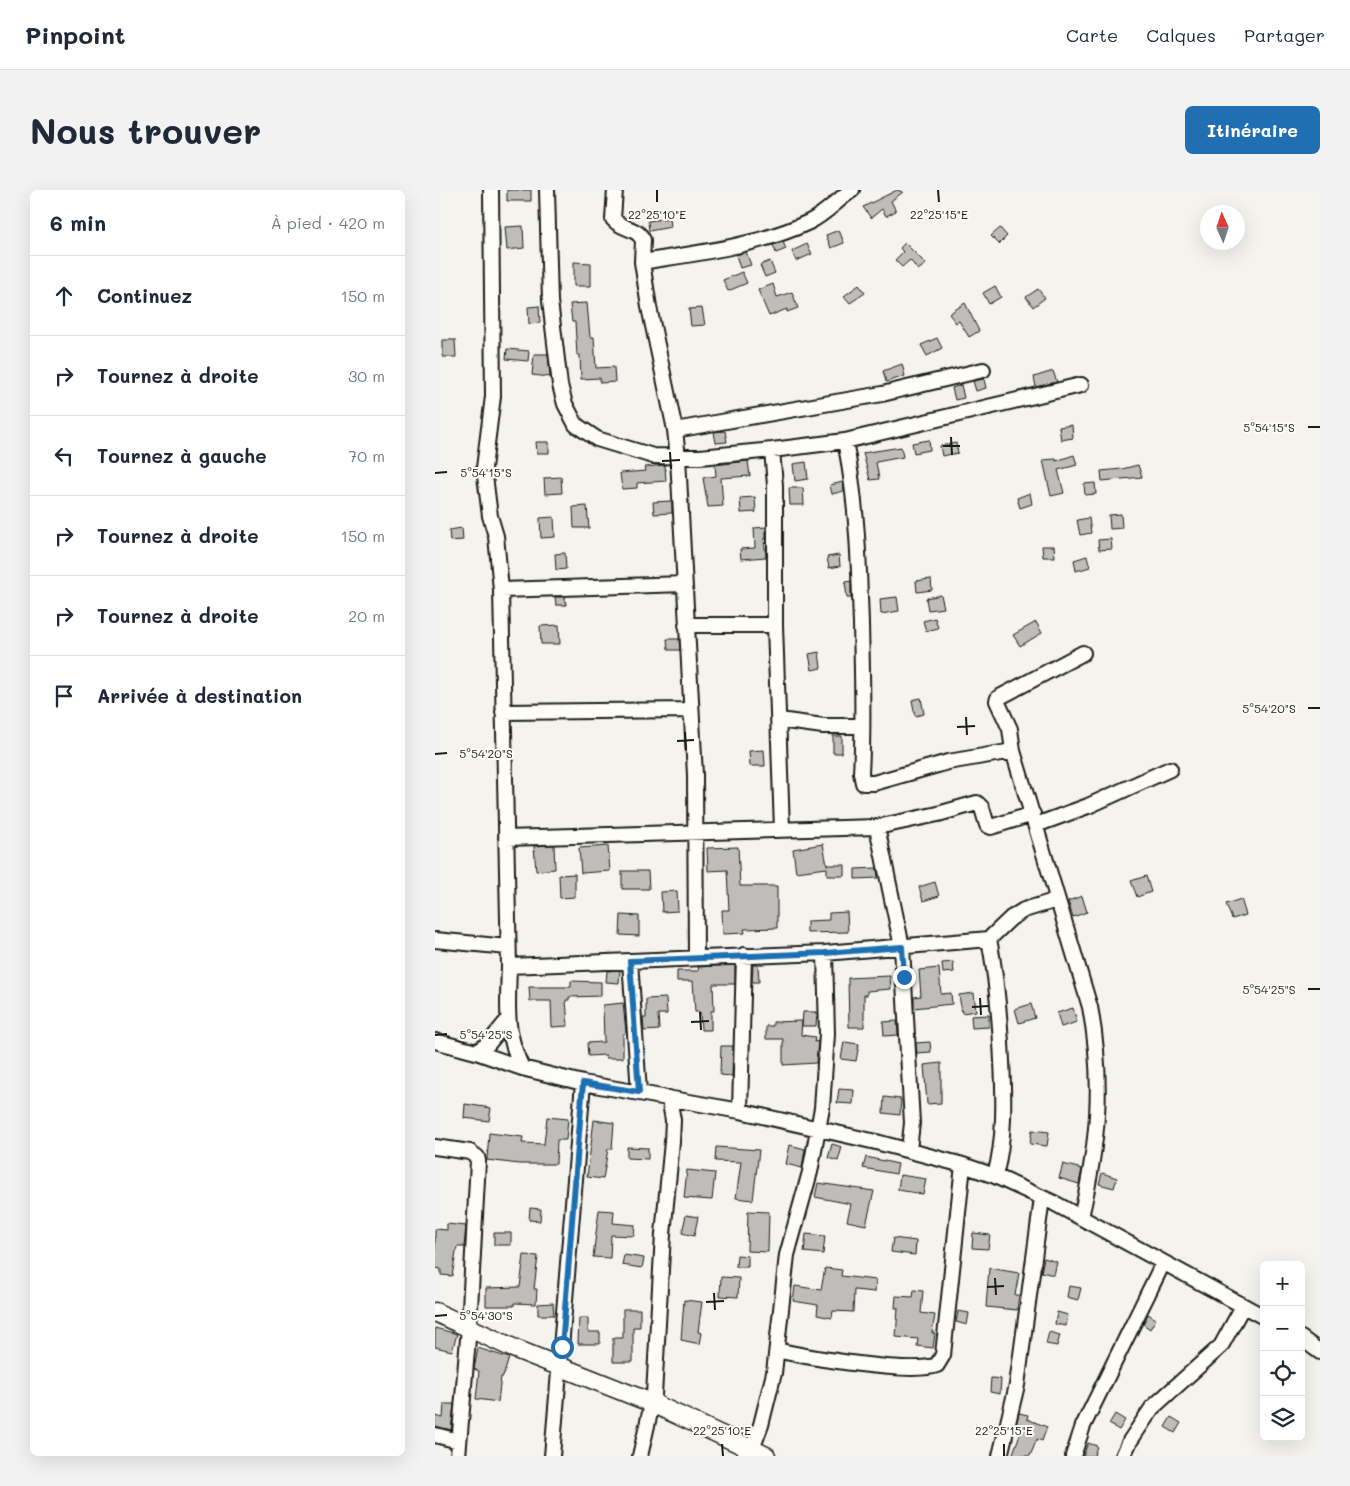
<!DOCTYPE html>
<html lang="fr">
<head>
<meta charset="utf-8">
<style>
  :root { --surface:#fff; --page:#f2f2f3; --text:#1f2937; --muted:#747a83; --line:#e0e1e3; --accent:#1f6fb2 }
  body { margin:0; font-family:Mali,sans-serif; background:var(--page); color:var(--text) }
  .controls { position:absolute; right:15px; bottom:15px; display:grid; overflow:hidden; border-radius:8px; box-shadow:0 5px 20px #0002 }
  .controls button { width:45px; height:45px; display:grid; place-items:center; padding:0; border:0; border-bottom:1px solid var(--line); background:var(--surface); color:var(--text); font:25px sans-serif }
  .compass { position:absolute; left:765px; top:15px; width:45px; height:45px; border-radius:50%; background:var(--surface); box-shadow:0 5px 20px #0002; rotate:357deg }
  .stop { position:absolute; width:15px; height:15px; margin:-11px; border:4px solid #1f6fb2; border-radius:50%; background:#fff }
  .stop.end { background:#1f6fb2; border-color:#fff; box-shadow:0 1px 5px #0008 }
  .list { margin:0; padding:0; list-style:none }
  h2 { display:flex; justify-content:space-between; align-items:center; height:65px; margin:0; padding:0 20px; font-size:21px }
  h2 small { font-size:16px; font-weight:400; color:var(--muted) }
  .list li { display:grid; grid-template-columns:32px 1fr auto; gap:15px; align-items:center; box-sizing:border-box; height:80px; padding:0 20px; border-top:1px solid var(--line) }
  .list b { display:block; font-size:19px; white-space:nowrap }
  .list em { font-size:16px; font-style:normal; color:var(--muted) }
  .icon { flex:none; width:28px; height:28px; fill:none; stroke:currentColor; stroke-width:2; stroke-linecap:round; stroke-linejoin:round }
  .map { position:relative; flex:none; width:885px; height:1266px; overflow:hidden; border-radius:8px }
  header { display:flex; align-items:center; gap:30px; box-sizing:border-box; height:70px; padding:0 25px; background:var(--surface); border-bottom:1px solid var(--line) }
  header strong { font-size:24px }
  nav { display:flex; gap:28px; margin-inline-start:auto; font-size:18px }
  .intro { display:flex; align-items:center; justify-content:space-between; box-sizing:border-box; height:120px; padding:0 30px }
  h1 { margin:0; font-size:35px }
  .button { padding:12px 22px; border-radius:8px; background:var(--accent); color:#fff; font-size:18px; font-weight:700 }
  main { display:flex; gap:30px; padding:0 30px }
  aside { flex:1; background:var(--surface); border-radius:8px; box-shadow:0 5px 20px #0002 }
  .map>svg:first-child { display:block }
  .building { fill:#bebdba; stroke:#1c1c1c }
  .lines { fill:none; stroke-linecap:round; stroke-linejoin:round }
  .minor-casing { stroke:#1c1c1c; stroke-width:18 }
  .tertiary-casing { stroke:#1c1c1c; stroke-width:21 }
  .minor { stroke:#fdfcf7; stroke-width:14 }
  .tertiary { stroke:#fdfcf7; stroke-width:18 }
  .route { stroke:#1f6fb2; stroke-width:6 }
  .ticks { fill:none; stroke:#1c1c1c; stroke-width:2 }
  .ticks-label { font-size:12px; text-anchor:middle; fill:#1c1c1c; stroke:#fdfcf7; stroke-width:4; stroke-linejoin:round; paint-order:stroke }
</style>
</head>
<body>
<header>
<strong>Pinpoint</strong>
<nav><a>Carte</a><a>Calques</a><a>Partager</a></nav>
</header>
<div class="intro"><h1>Nous trouver</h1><a class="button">Itinéraire</a></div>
<main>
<aside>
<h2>6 min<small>À pied · 420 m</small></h2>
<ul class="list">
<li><svg class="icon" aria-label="ahead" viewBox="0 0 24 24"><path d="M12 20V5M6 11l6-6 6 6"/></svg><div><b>Continuez</b></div><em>150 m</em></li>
<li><svg class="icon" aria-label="right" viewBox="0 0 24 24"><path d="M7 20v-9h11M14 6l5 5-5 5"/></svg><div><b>Tournez à droite</b></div><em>30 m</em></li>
<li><svg class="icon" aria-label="left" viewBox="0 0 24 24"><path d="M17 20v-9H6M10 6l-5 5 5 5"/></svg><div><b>Tournez à gauche</b></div><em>70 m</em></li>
<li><svg class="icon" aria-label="right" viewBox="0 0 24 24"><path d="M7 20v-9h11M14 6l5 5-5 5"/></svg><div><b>Tournez à droite</b></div><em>150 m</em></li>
<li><svg class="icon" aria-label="right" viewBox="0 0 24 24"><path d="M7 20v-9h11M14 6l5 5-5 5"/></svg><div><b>Tournez à droite</b></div><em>20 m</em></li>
<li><svg class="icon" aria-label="arrive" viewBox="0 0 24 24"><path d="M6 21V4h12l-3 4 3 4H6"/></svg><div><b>Arrivée à destination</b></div></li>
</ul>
</aside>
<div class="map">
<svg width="885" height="1266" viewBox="0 0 885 1266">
  <rect width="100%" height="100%" fill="#f4f3ee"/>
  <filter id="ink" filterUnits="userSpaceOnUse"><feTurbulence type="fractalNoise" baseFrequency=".02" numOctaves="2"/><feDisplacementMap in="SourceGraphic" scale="10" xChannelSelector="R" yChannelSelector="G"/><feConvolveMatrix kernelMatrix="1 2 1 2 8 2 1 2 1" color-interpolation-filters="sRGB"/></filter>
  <g filter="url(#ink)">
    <path class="building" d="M72,0H96V11H72Z
      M462,0L468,2L456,11L461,21L451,26L447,19L436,28L428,17Z
      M235,28L236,37L214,41L213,31Z
      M88,36L89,58L72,60L70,37Z
      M565,38L572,46L564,54L556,46Z
      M404,40L409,53L396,58L391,45Z
      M348,52L351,59L341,63L338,55Z
      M470,53L491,74L483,80L475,70L467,77L460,70L468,62L465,58Z
      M372,54L377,64L361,71L357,61Z
      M311,62L316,75L305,78L301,65Z
      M335,71L340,83L330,87L325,75Z
      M139,72L156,73V96H139Z
      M307,82L312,93L293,101L288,90Z
      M338,94L342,107L357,102L363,118L352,122V119L334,126L323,100Z
      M424,95L430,103L415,113L409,106Z
      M560,96L566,107L554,114L548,103Z
      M603,99L610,108L598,117L591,107Z
      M152,113L155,147H159L161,178L179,177L180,192L165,193V188L146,189L145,165H142L140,132H137L135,114Z
      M530,113L544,141L534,147L524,131L521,133L514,124Z
      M104,116L105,133L94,134L93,117Z
      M267,118L270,135L256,136L254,119Z
      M502,148L507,158L492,166L486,155Z
      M8,150H20L21,167H8Z
      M72,159L94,161L93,171L71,169Z
      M99,164H113L115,187L97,185Z
      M467,174L470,186L451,192L448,181Z
      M618,181L622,192L601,197L599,187Z
      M549,189L551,198L541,201L538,191Z
      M526,195L529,208L520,210L517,198Z
      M637,235L638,248L626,250L624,237Z
      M290,241L292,252L281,253L279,242Z
      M494,250L495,260L479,263L477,253Z
      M101,252H114V263H102Z
      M521,253L523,263L507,266L505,256Z
      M466,257L468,267L441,272L444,289L435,290L428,263Z
      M639,265L642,275L623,280L629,303L616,306L608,270L621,269V271Z
      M313,271L315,286L286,288L288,316L273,317L268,288L281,286L280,275Z
      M371,272L373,289L360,291L358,274Z
      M230,275L231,291L202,293V298L187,299L185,283L211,281L210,277Z
      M703,275L707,287L667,291L666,281L687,279Z
      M126,287L127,303L110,304L109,288Z
      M408,292L409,301L397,304L395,295Z
      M660,293L661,304L650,305L649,294Z
      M354,298H368L369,315H355Z
      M595,303L597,314L585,318L582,308Z
      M320,307L321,322L306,323L305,308Z
      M237,311V323L219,324L218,312Z
      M152,316L154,338H139L138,317Z
      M686,324L687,338L675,339L674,325Z
      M119,327L120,347L106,348L105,328Z
      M654,328L656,343L645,345L642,330Z
      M331,337V349H329L331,367L306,369L305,359L320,358L319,338Z
      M27,338L28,350L15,351L14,340Z
      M676,349L677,359L664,360L663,350Z
      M607,356H619L620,367H608Z
      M130,363L131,379L121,380L120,364Z
      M404,365L405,376L394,378L392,367Z
      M652,366L655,377L641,381L639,370Z
      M496,389L497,400L482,402L481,391Z
      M416,391V408H412L410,392Z
      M506,405L509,418L493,420L491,408Z
      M120,407H130L131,415H121Z
      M462,407L464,421L446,424L445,409Z
      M500,428L503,438L491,441L488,431Z
      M601,432L607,443L585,456L578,445Z
      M124,435L125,454H106L105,436Z
      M232,449H244L245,460H233Z
      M384,462L386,478L377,480L374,464Z
      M486,508L489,524L480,526L477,510Z
      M398,546H407V563H398Z
      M329,560L330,576H315L314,561Z
      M388,654L392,675H410V686H392V678L361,682L358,659Z
      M119,655L120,679L101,681L99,656Z
      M173,656L175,681L146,683L144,658Z
      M303,657L305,696H342V738L309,739L310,743L288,744L287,720H294L292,680L273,681L272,658Z
      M442,678L443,688L420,689V679Z
      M187,681H213L214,699H187Z
      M140,684V707L125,708L124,685Z
      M711,686L716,702L702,707L696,691Z
      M500,692L504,706L488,711L484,697Z
      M242,701L243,721L227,722L226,702Z
      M647,706L652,722L638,727L633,711Z
      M806,709L811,725L797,729L791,714Z
      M412,722L413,742L372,743V731L394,730V723Z
      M186,725L204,726V746L185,745Z
      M518,772L519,782L508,783L507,773Z
      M300,775V794H278L279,821H276V840H266L265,822H260L258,791H242V781H264L263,777Z
      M318,775H323L324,792H317Z
      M504,778L506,804L516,803L517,814L479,818V807L486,806L484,780Z
      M185,780L184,793L171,792L172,781Z
      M455,786L456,799L432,801V805H429V837H414L413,788Z
      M136,791L166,792V806L134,807V810H131L133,836L117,837L116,811H95L94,797H136Z
      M539,803L541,821L527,823L524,805Z
      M231,808L232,824H223L224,840L209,841L208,828H211V809Z
      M188,813L191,842L188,845V868H171V865L153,866L152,853L169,852L168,815Z
      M596,814L600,828L584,833L580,819Z
      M638,818L642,832L626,837L622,823Z
      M368,822H382L381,836H367Z
      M554,825V837L537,838L536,826Z
      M367,831L366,845L380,847L379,852L383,851L381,873L348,875V849H331V836H338V832Z
      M462,831L463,845L449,846L448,832Z
      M409,852L424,854L421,871L406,869Z
      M495,852L496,862L482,863L481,853Z
      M286,856H298L297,886L285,885Z
      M506,873V913L492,914L489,875Z
      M404,899L419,900L418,914L402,913Z
      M449,907L466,909L465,925L448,923Z
      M30,914L56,918L54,931L29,928Z
      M112,927L133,929L131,950H122L121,974H84L52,970L54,943L88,947L87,953L109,954Z
      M159,930L179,933L177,959H173L168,989L152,987Z
      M597,940L614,942L612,956L595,954Z
      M397,954L407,957L403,971L393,968Z
      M355,955L370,959L367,978L351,974Z
      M192,957L213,958V969L192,968Z
      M281,957L324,960L318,1010L301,1008L306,972L280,971Z
      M431,967L463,974L461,984L428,978Z
      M628,974L647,979L644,994L624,988Z
      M252,980L280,983L277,1010L249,1008Z
      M667,983L682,988L679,998L664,994Z
      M465,985L491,989L488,1004L463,1000Z
      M383,993L439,1001L431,1035L412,1031L416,1014L380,1007Z
      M95,1018L106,1019L105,1031L94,1030Z
      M164,1020L179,1021L178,1033L200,1035L199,1046L176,1045L175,1068L158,1067Z
      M313,1021L334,1022L333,1062L312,1061Z
      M251,1025L263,1027L259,1046L247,1043Z
      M12,1034L31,1036L29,1057H22L17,1086L6,1085V1079L0,1078V1039L12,1040Z
      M59,1043H76V1055H59Z
      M538,1043L555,1045L553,1059L537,1058Z
      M371,1044L390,1046L388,1064L369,1062Z
      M458,1048L481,1051L480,1065L456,1062Z
      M89,1065L103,1066L99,1099H102L101,1114L79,1113V1116H51V1098L85,1097Z
      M189,1065L209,1068L207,1078L187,1075Z
      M302,1065L313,1066V1077H301Z
      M609,1068L622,1072L619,1085L606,1082Z
      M390,1078L407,1080L406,1086L441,1090L440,1102L419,1100L418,1122L398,1121L397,1128L382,1125L383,1115L358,1111L360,1096L386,1100Z
      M554,1078L584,1083L580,1105H584L582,1120L551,1117Z
      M286,1087L304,1088L303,1107L285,1106Z
      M634,1096L646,1098L643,1110L632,1107Z
      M479,1100L488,1101L486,1123L500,1125L497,1143H500L498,1158L482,1156L483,1149L461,1147L463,1118H460L461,1106L478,1107Z
      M249,1110L267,1112L263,1142L267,1143L265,1154L246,1150Z
      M118,1113L119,1125H103V1114Z
      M188,1119H205V1137H198V1172H178V1148H188Z
      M523,1121L534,1123L532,1135L521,1132Z
      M622,1122L633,1125L631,1136L620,1134Z
      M713,1124L721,1129L715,1139L708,1134Z
      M144,1128H153V1142H165V1154H143Z
      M0,1138L22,1144L17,1161L0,1157Z
      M614,1142L625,1145L622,1156L611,1154Z
      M43,1158L74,1168L68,1187H66L63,1212L41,1209L44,1181L39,1179Z
      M556,1188L566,1189L565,1204L555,1202Z
      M9,1214H19L16,1240L0,1236V1226L8,1228Z
      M584,1223L593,1225L592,1229L612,1237L607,1251L602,1249L595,1266H577L588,1236L581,1235Z
      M680,1224L690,1230L684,1240L674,1234Z
      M736,1227L746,1233L740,1243L730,1237Z
      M653,1253L662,1256L659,1266H648Z"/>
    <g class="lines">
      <g class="minor-casing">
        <path id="minor" d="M56,0L58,206L49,278L55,326L61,346L66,400L74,776C73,816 69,840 87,878
          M112,0L115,111L125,195L130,214L141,235L162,249L218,266L265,267L337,260L410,251L646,195
          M180,0L178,29C187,40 202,37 208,50L207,72L214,117L240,240L243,268L260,585L261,767
          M207,72C263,63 323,56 374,32C391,24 402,10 417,0
          M240,240L447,204L548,180
          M410,251C422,311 424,373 426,434C427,484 429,534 426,583L428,593H439L513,572L578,561
          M337,260L340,295V435L347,640
          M66,400L249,394
          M251,435H340
          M68,522L256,520
          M344,530L388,536H426
          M601,635L653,616L735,579
          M442,637L467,757L477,933L474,960
          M71,648L442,637L503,624L542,613L547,618L552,635L556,637L598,624
          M554,749C562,790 565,830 567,871C569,911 570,948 560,986
          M0,750L73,757
          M195,771L204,902
          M74,776L390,763L554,749L576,728L589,720L622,710
          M0,851L41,862L87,878L148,893L305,921L441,952L528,975L560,986L619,1013L829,1127
          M41,862L53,854L72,831
          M305,921L309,765
          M0,957L35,962L42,967L43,971L34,1137L23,1266
          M646,1027C663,954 669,892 655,817L578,561L575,539L562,511L563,508L648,463
          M866,1148L885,1162
          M342,1160C371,1167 477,1185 502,1175L508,1165L528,975
          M0,1245L24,1251
          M317,1259L326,1235L339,1183L352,1065L375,982L387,918L392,844L390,763
          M117,1266L148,893
          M205,1266L219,1205L228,1044L237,952L238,930L234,908
          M565,1266L582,1195L607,1008
          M638,1266L648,1236L728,1073
          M688,1266L695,1251L717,1218L786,1156L808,1116"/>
      </g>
      <g class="tertiary-casing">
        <path id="tertiary" d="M0,1122L78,1158L217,1213L331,1266"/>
      </g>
      <use href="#minor" class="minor"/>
      <use href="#tertiary" class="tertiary"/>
    </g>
  </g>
  <g class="lines" filter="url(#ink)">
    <path class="route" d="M127,1157L148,893L204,902L195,771L390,763L467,757L469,787"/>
  </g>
  <path class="ticks" d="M222,0V12M503,0L504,12M873,237H885M516,247L517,265M508,256H525M235,262L236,279M227,271L245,270M0,283L12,282M873,518H885M531,527L532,545M522,537L540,536M250,542L251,560M242,551L259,550M0,564L12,563M873,799H885M545,808L546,825M537,817L554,816M265,822L266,840M256,832L274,831M0,845L12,844M560,1088L561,1105M552,1097L569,1096M279,1103L280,1120M271,1112L289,1111M0,1126L12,1125M287,1254L288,1266M569,1254V1266"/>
  <g class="ticks-label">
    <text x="222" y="29">22°25'10"E</text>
    <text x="504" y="29">22°25'15"E</text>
    <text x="834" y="242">5°54'15"S</text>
    <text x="51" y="287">5°54'15"S</text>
    <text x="834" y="523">5°54'20"S</text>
    <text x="51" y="568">5°54'20"S</text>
    <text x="834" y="804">5°54'25"S</text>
    <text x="51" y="849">5°54'25"S</text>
    <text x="51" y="1130">5°54'30"S</text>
    <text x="287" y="1245">22°25'10"E</text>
    <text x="569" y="1245">22°25'15"E</text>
  </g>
</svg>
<div class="controls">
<button>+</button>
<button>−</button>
<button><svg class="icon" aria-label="locate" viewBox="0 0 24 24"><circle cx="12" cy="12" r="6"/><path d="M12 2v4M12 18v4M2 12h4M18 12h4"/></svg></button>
<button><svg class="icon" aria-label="layers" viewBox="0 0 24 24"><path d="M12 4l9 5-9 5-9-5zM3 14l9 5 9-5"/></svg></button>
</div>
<svg class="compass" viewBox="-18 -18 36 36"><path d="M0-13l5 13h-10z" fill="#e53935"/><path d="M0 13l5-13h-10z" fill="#747a83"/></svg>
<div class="stop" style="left:127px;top:1157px"></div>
<div class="stop end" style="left:469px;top:787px"></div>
</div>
</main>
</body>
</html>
